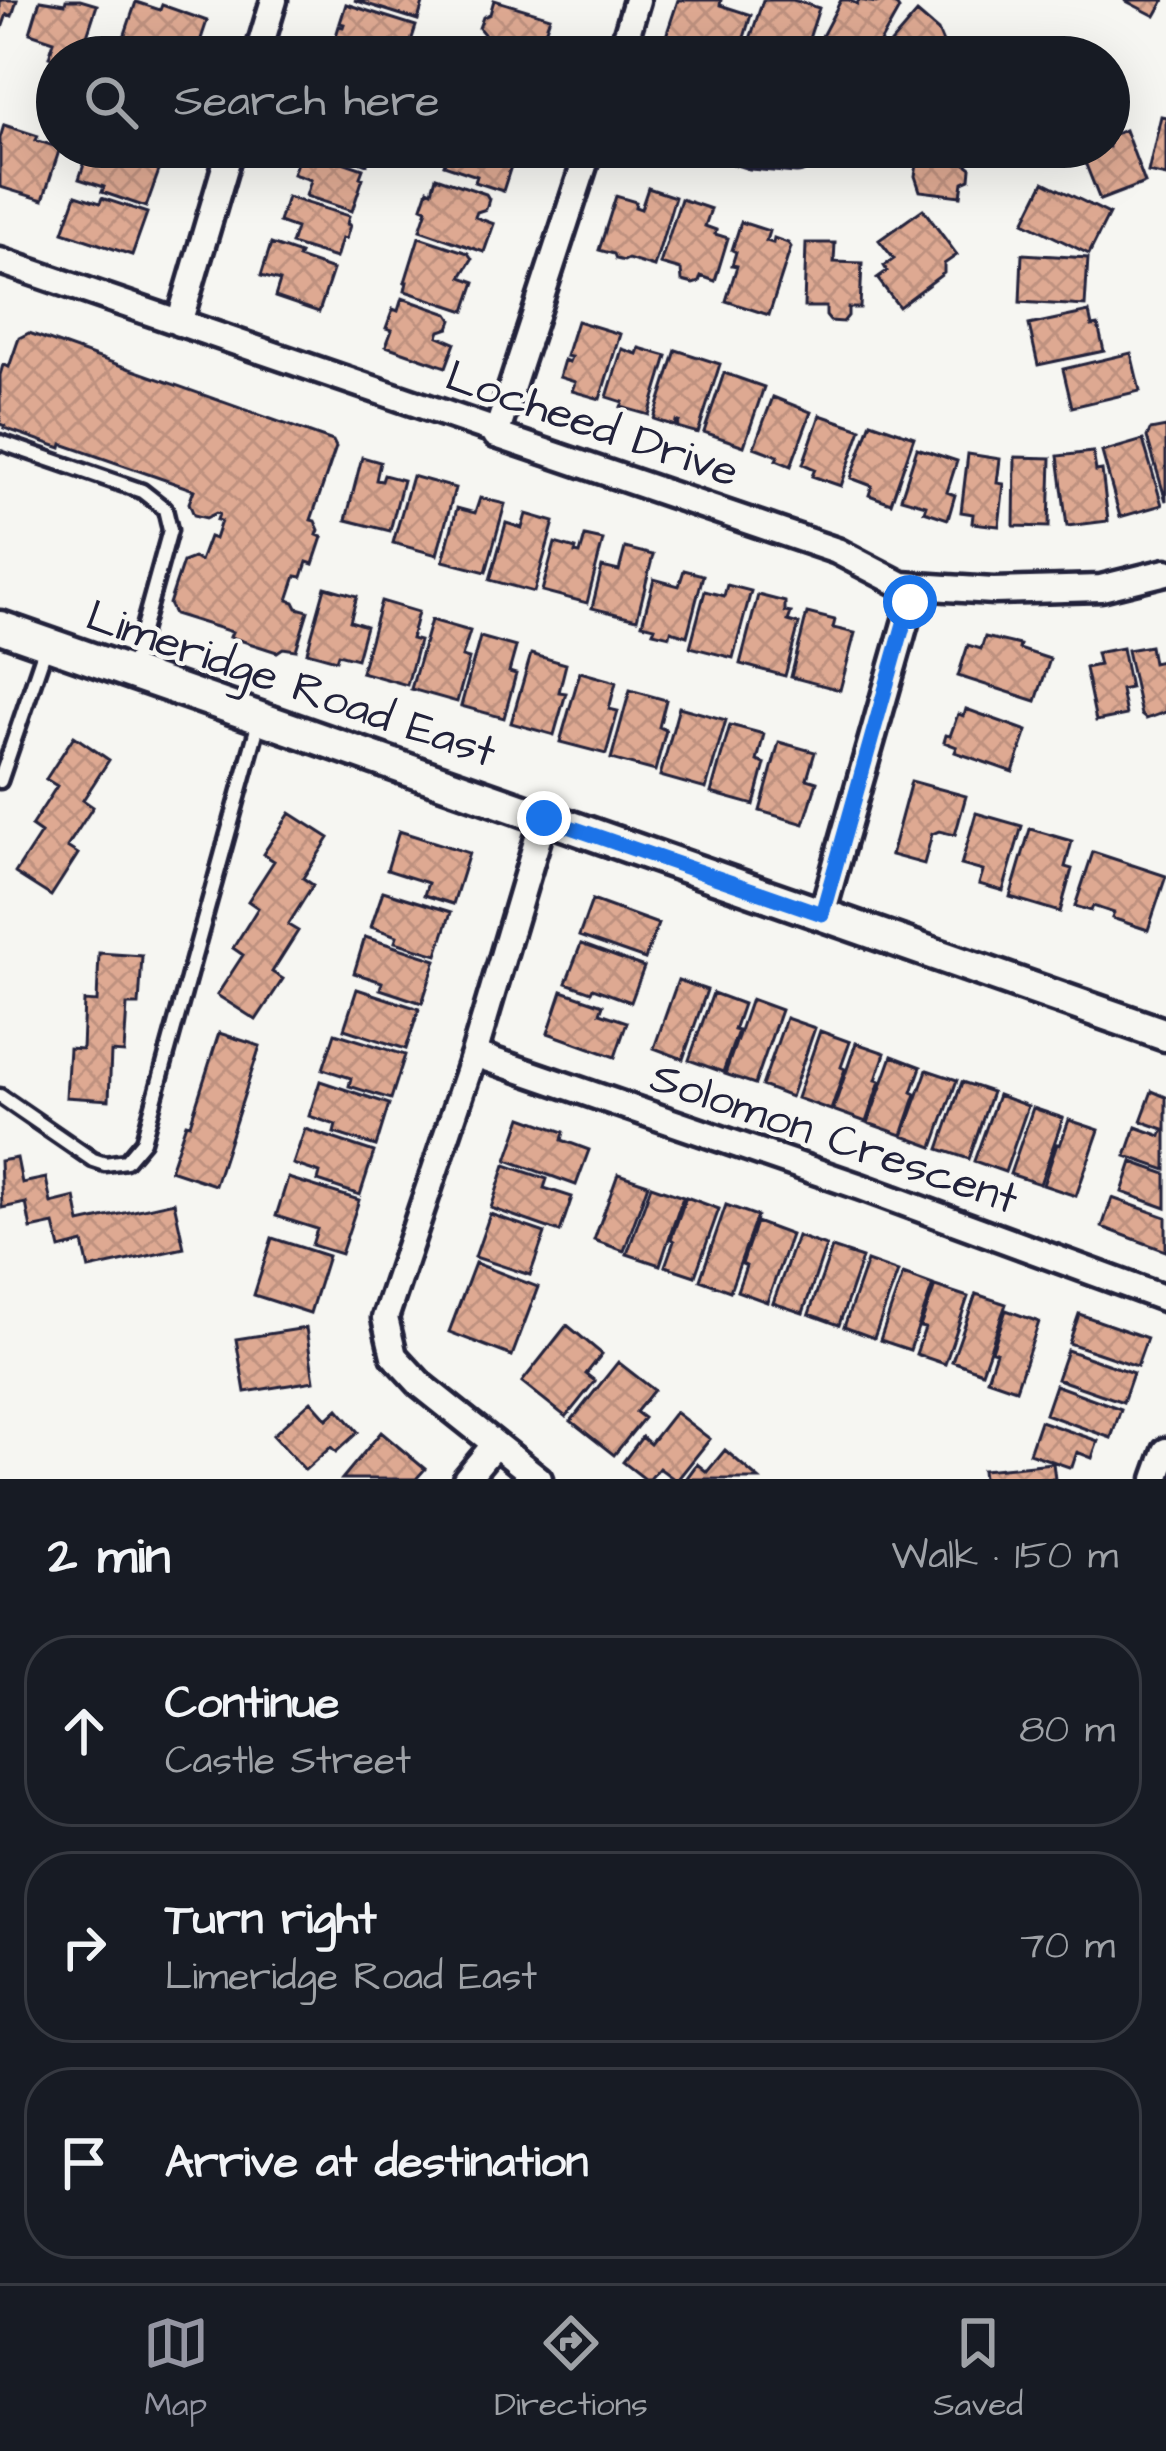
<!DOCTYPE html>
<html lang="en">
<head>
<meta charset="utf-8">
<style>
  :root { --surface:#171b24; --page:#242831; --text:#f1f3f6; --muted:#9ea1a6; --line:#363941; --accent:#9495a2 }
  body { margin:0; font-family:"Architects Daughter",sans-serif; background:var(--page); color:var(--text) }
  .stop { position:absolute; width:36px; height:36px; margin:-27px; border:9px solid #1a73e8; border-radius:50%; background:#fff }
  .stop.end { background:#1a73e8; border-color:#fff; box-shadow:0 3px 12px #0008 }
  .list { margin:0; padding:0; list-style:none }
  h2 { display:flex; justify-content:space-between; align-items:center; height:156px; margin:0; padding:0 48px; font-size:51px }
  h2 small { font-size:39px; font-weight:400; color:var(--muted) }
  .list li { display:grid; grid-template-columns:78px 1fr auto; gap:36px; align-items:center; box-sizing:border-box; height:192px; margin:0 24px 24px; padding:0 24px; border:3px solid var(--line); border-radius:48px }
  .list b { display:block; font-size:45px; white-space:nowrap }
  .list p { margin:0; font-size:39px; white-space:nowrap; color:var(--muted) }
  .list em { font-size:39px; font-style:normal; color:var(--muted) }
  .icon { flex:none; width:66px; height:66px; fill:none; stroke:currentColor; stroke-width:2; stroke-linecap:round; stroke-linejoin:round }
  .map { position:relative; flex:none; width:1166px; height:1479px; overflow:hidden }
  .search { position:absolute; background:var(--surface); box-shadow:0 12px 48px #0002; left:36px; right:36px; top:36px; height:132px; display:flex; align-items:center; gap:30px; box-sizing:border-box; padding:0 42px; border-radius:66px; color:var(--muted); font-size:45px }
  .sheet { height:804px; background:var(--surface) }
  nav { display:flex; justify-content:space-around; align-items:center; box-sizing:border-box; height:168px; border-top:3px solid var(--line); background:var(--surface); font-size:33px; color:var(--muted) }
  nav a { display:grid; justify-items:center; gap:6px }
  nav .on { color:var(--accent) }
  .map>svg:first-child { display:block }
  .building { fill:url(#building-cross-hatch); stroke:#22223b; stroke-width:3 }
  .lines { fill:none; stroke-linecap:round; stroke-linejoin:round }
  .service-casing { stroke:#22223b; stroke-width:21 }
  .minor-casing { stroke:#22223b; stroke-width:33 }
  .tertiary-casing { stroke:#22223b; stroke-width:39 }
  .service { stroke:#f6f6f2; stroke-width:12 }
  .minor { stroke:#f6f6f2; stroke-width:24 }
  .tertiary { stroke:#f6f6f2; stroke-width:30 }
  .route { stroke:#1a73e8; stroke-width:15 }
  .labels { text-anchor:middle; stroke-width:9; stroke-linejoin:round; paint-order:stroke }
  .street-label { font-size:45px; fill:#22223b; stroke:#f6f6f2 }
</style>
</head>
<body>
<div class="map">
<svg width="1166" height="1479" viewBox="0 0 1166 1479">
  <defs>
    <pattern id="building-cross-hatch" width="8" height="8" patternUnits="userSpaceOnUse" patternTransform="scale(3)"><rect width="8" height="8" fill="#dea992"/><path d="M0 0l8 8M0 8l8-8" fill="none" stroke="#be917f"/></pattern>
  </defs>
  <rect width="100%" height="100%" fill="#f6f6f2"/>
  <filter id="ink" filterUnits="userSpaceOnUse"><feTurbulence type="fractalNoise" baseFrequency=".00833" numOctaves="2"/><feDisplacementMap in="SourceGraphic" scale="24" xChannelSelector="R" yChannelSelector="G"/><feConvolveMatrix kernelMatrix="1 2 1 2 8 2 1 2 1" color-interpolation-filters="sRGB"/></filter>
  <g filter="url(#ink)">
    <path class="building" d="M0,0H17L12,16L7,14L0,34Z
      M40,0L65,4L66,0H80L97,5L80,57H57V60L49,57L54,41L30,33Z
      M354,0H424L418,20Z
      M494,0L550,17L543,37L538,35L536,40L550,45L546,57H494L478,52L484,34L479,28L483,17L490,14Z
      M678,0H721L720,5L751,15L738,57H691L696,41L690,39L688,44L681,46L670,43L666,36Z
      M763,0H793L819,8L803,57H744Z
      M841,0H849L857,4L859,0L876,3L885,0L897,6L899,9L872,57H811Z
      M1124,0H1164L1155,16Z
      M136,2L160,10L162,5L207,21L195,57H176L123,40Z
      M346,4L416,26L406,57H368L333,46L339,26L343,27L344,24L340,23Z
      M917,13L938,31L949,57H907L891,43Z
      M1161,116L1166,117V176L1148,172Z
      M4,125L38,136L36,140L60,148L43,200L0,187V138Z
      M1125,130L1145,183L1100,200L1079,147H1109V136Z
      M90,147H108L161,165L146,207L102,192L104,187L79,179Z
      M126,147H165L161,159Z
      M321,147H373L367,164Z
      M507,147L504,154L499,152L497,158L512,163L503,191L475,182L477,176L444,165L449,150L443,147Z
      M902,147H968L966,164L971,168L970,179L963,182L961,196L920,191L915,176L917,165L900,163Z
      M302,148L363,169L360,177L363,178L352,211L306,196L311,180L293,174Z
      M436,177L486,194L489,199L486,209L477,212L475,217L494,224L484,252L420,230L427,209L422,207L428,189L432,191Z
      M1044,182L1109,214L1089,254L1024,222Z
      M648,188L675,197L654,267L628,259L624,261L616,259L614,254L599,250L616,196L636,202L635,207L641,209Z
      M76,195L100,203L102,198L147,213L132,255L63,232Z
      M287,197L349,216L347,224L350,225L346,239L342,238L336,258L291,244L296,228L279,222Z
      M681,199L711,209L705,226L716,230L715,234L728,238L715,281L701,276L699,282L693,284L682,281L681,270L660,264Z
      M923,209L957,255L944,264V273L899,307L877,278L887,271L884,266L894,259L879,240Z
      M741,222L769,231L766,241L773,243L774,238L788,243L791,247L769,315L726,301L737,266L732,265L736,252L732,250Z
      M419,237L468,253L472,259L461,277L475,282L465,311L405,291L407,282H405Z
      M806,243H835L834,262L862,263L860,308H848V316L843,322L830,321L826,316V307H804Z
      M271,244L300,254L298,258L333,270L319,312L275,297L280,281L261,276Z
      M1022,254L1088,258L1085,306L1020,302Z
      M402,298L448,314L452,320L449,328L440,331L438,336L455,343L446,367L386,346L392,330L386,328L393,309L398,311Z
      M1089,312L1092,326L1098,325L1104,351L1038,365L1029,325Z
      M577,321L620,334L600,399L572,391L575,382L559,377L564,360L569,362L571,357L566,356Z
      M29,333L333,441L336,447L311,520L315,521L319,530L317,535L322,537L313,564L307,562L302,577L296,576L288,600L294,602L297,608L308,611L296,650L283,648L277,652L230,637L232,632L174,614L169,604L183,562L193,558L200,561L209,537L215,539L221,521L217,520L219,514L216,513L206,518L194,515L189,503L194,490L62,444L61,448L4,428L5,426L0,424V375L3,365L9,367L19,338Z
      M639,348L667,356L649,415L621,407L623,402L607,397L622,349L637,354Z
      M676,350L720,364L698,433L677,427L679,422L676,421L675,426L654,419Z
      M1131,353L1140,391L1072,407L1063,369Z
      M724,373L764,387L744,446L704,432Z
      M773,397L811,412L791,466L776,460L778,456L754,447Z
      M820,415L861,429L841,486L812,476L815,469L803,464Z
      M871,422L914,437L891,503L869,495L872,486L851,478Z
      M1166,427V501L1147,437L1150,430Z
      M1143,440L1162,505L1120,517L1102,452Z
      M917,448L957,461L947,492L955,495L948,519L924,511L926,505L901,498Z
      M1093,452L1096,471L1102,470L1108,521L1067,526L1058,456Z
      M968,454L1000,459L997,483L1004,484L999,526L972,523L973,514L961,512Z
      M362,457L380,462L376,480L382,481L384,475L403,480L390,531L346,520Z
      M1015,457L1051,458L1049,527L1014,526Z
      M412,476L455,488L437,555L393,543Z
      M480,498L505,504L486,572L443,561L457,508L475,513Z
      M526,514L554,522L534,592L490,580L506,523L522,528Z
      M585,536L603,540L587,603L542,591L555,543L576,549L575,553L580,554Z
      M625,548L653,555L637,619L592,608L602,567L619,571Z
      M684,570L703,575L687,636L671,631L670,636L653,632L655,627L642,624L654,579L679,586Z
      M727,585L751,591L733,658L690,647L705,591L724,596Z
      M325,587L357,596L350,621L366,626L357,659L338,654L336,660L307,652Z
      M758,595L785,602V612L791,613L788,621L799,624L785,676L740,664Z
      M381,601L418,612L411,639L419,641L407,685L361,672Z
      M807,613L835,620L833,628L855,633L840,690L791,677Z
      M431,620L470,631L462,657L469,659L457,702L411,689Z
      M480,637L516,647L509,672L516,674L504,718L461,706Z
      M985,637L1020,645L1019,649L1050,659L1036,701L958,676L968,645L981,649Z
      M1150,646L1153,663L1162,661V665L1165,664L1166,712L1146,719L1141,715L1127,650Z
      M1122,648L1130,688L1121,690L1126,715L1096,721L1085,668L1099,665L1096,653Z
      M531,654L566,664L559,692L566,693L554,735L511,723Z
      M580,672L616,682L609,709L618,711L606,754L560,742Z
      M630,690L666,700L659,727L666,730L655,771L611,759Z
      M679,707L726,720L706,789L660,776Z
      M966,709L1027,731L1013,772L955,752L957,747L944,742L946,735L950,736L958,714L964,716Z
      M730,725L764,734L757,761L765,764L754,805L711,793Z
      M74,736L109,760L83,800L93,807L67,847L78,854L51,896L15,873L41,833L31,826L57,786L46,779Z
      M779,742L815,752L807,779L817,782L804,824L760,811Z
      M911,781L966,796L955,835L939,831L932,834L924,864L891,855Z
      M290,813L329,838L303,878L313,885L288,925L298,931L272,972L283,979L256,1020L217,995L243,955L233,948L258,908L248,901L274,861L263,854Z
      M976,813L1022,826L1003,891L979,884L983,871L961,865Z
      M1030,829L1072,841L1065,867L1072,869L1060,912L1010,897Z
      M399,831L469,853L453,904L424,895L428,883L387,870Z
      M1093,852L1166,876L1148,930L1112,918L1114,913L1093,906L1091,911L1075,906Z
      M383,891L451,912L437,955L395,942L397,936L371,927Z
      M592,900L658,924L645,959L579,936Z
      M365,937L436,960L422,1003L380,989L382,982L354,973Z
      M581,944L644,967L631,1002L593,988L591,992L566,983Z
      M99,953L142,956L139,1005H127L124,1053L111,1052L109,1100L66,1097L69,1048L82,1049L84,1001L97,1002Z
      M678,980L707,990L683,1059L654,1048Z
      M357,989L419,1009L406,1049L344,1029Z
      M562,991L603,1005L600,1013L627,1022L615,1057L548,1033Z
      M713,993L743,1004L734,1030L738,1031L723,1072L689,1060Z
      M751,999L781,1010L755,1084L725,1074Z
      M786,1018L815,1028L791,1097L762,1086Z
      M820,1031L850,1042L841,1067L845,1069L831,1110L797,1098Z
      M219,1033L260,1046L215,1185L170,1170L186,1123L190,1124Z
      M335,1033L405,1055L391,1099L349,1086L351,1078L323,1069Z
      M856,1043L885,1053L876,1080L880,1081L866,1122L833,1110Z
      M892,1056L921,1067L912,1092L916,1094L902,1135L868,1123Z
      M927,1070L957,1080L933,1147L903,1136Z
      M320,1081L389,1104L376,1146L334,1133L336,1125L309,1116Z
      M962,1082L992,1092L969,1159L939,1149Z
      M1152,1091L1166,1097V1130L1141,1121Z
      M998,1095L1028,1106L1005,1172L974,1161Z
      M1033,1108L1063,1118L1040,1184L1010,1174Z
      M522,1117L564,1132L562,1140L589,1150L576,1185L507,1160Z
      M1069,1120L1099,1130L1076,1196L1043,1185L1057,1144L1060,1145Z
      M1136,1127L1161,1136L1163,1130L1166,1132V1170L1126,1156Z
      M305,1129L374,1152L360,1195L318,1181L320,1173L293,1164Z
      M17,1158L22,1183L46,1178L51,1203L75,1197L80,1223L174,1202L184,1248L89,1269L83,1243L60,1249L54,1224L31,1229L26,1203L2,1208L0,1161Z
      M1132,1162L1166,1174V1208L1122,1192Z
      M505,1165L547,1179L544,1188L572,1197L560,1232L491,1208Z
      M618,1174L648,1184L624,1251L594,1240Z
      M288,1178L359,1200L341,1254L312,1245L317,1229L276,1216Z
      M651,1186L683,1197L660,1265L627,1254Z
      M686,1197L719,1209L695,1276L665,1266L674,1241L671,1239Z
      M1112,1198L1166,1217V1251L1102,1227Z
      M726,1205L757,1216L730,1291L700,1280Z
      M490,1214L545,1233L530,1275L475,1257Z
      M756,1222L791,1235L767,1302L737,1291L746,1266L742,1264Z
      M797,1236L826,1246L803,1313L773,1303Z
      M272,1238L328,1256L310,1313L254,1295Z
      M832,1248L862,1258L839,1325L809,1314Z
      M867,1261L898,1272L874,1338L844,1327Z
      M475,1263L538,1287L512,1356L449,1332Z
      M903,1274L933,1285L910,1350L880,1340Z
      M935,1286L968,1297L945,1364L916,1354L925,1328L920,1327Z
      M976,1294L1006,1304L982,1372L952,1361Z
      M1006,1310L1039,1322L1016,1389L987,1379L996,1352L992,1351Z
      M1079,1314L1147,1338L1137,1366L1069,1343Z
      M567,1325L602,1354L586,1374L595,1381L566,1417L522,1382Z
      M306,1328L314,1381L245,1392L236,1339Z
      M1067,1350L1133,1373L1123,1402L1057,1379Z
      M618,1362L654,1390L636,1412L644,1418L614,1455L571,1421Z
      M1055,1385L1121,1409L1111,1438L1045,1414Z
      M311,1401L327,1419L338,1409L358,1432L336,1452L331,1447L305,1470L273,1435Z
      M675,1412L710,1439L678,1479H674L659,1468L650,1479H645L623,1462L642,1437L650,1444Z
      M1040,1421L1098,1441L1092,1458L1077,1452L1072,1467H1069L1029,1453Z
      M381,1432L425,1469L416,1479H342Z
      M725,1450L759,1479H686L697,1464L707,1472Z
      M1053,1463L1055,1479H983L982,1470Z"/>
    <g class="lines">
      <g class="service-casing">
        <path id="service" d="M0,442L142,491L165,509L170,530L131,671
          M0,781L46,646
          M0,1096L93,1160L105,1164L126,1161L143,1141L260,718"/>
      </g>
      <g class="minor-casing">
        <path id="minor" d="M257,57L274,0
          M620,57L637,0
          M729,147L751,154L797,158
          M0,261L496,431V435L837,551L902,585L993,591L1101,588L1166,572
          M179,323L231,147
          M496,435L590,147
          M822,914L910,606L902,585
          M474,1054L861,1187L1166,1299
          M466,1479L495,1444
          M539,1479L420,1384L394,1356L385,1318L474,1054L544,818
          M1156,1479L1166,1451"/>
      </g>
      <g class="tertiary-casing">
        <path id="tertiary" d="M0,627L1166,1035"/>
      </g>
      <use href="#service" class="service"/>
      <use href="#minor" class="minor"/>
      <use href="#tertiary" class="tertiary"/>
    </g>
  </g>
  <g class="lines" filter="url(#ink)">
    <path class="route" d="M544,818L822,914L910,602"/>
  </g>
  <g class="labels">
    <g class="street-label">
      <text transform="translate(593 422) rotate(19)" y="16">Locheed Drive</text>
      <text transform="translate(292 682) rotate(19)" y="16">Limeridge Road East</text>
      <text transform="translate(835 1136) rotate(19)" y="16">Solomon Crescent</text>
    </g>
  </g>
</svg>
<div class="stop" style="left:910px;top:602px"></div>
<div class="stop end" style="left:544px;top:818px"></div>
<div class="search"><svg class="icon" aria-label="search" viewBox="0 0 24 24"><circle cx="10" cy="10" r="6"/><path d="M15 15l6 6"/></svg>Search here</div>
</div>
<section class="sheet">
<h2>2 min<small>Walk · 150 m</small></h2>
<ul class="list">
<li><svg class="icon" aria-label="ahead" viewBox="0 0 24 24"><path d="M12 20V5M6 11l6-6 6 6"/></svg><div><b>Continue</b><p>Castle Street</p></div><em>80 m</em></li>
<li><svg class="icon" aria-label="right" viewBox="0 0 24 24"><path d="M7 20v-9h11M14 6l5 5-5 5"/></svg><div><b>Turn right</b><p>Limeridge Road East</p></div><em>70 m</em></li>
<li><svg class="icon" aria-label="arrive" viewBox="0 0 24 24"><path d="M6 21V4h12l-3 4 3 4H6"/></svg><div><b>Arrive at destination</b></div></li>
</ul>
</section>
<nav>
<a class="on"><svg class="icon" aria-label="map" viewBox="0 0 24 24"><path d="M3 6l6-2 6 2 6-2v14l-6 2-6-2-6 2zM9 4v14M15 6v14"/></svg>Map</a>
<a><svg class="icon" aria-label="directions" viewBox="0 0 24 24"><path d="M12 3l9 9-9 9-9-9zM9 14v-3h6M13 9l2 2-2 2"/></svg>Directions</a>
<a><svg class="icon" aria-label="saved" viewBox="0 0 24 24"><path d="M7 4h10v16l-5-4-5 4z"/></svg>Saved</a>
</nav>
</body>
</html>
